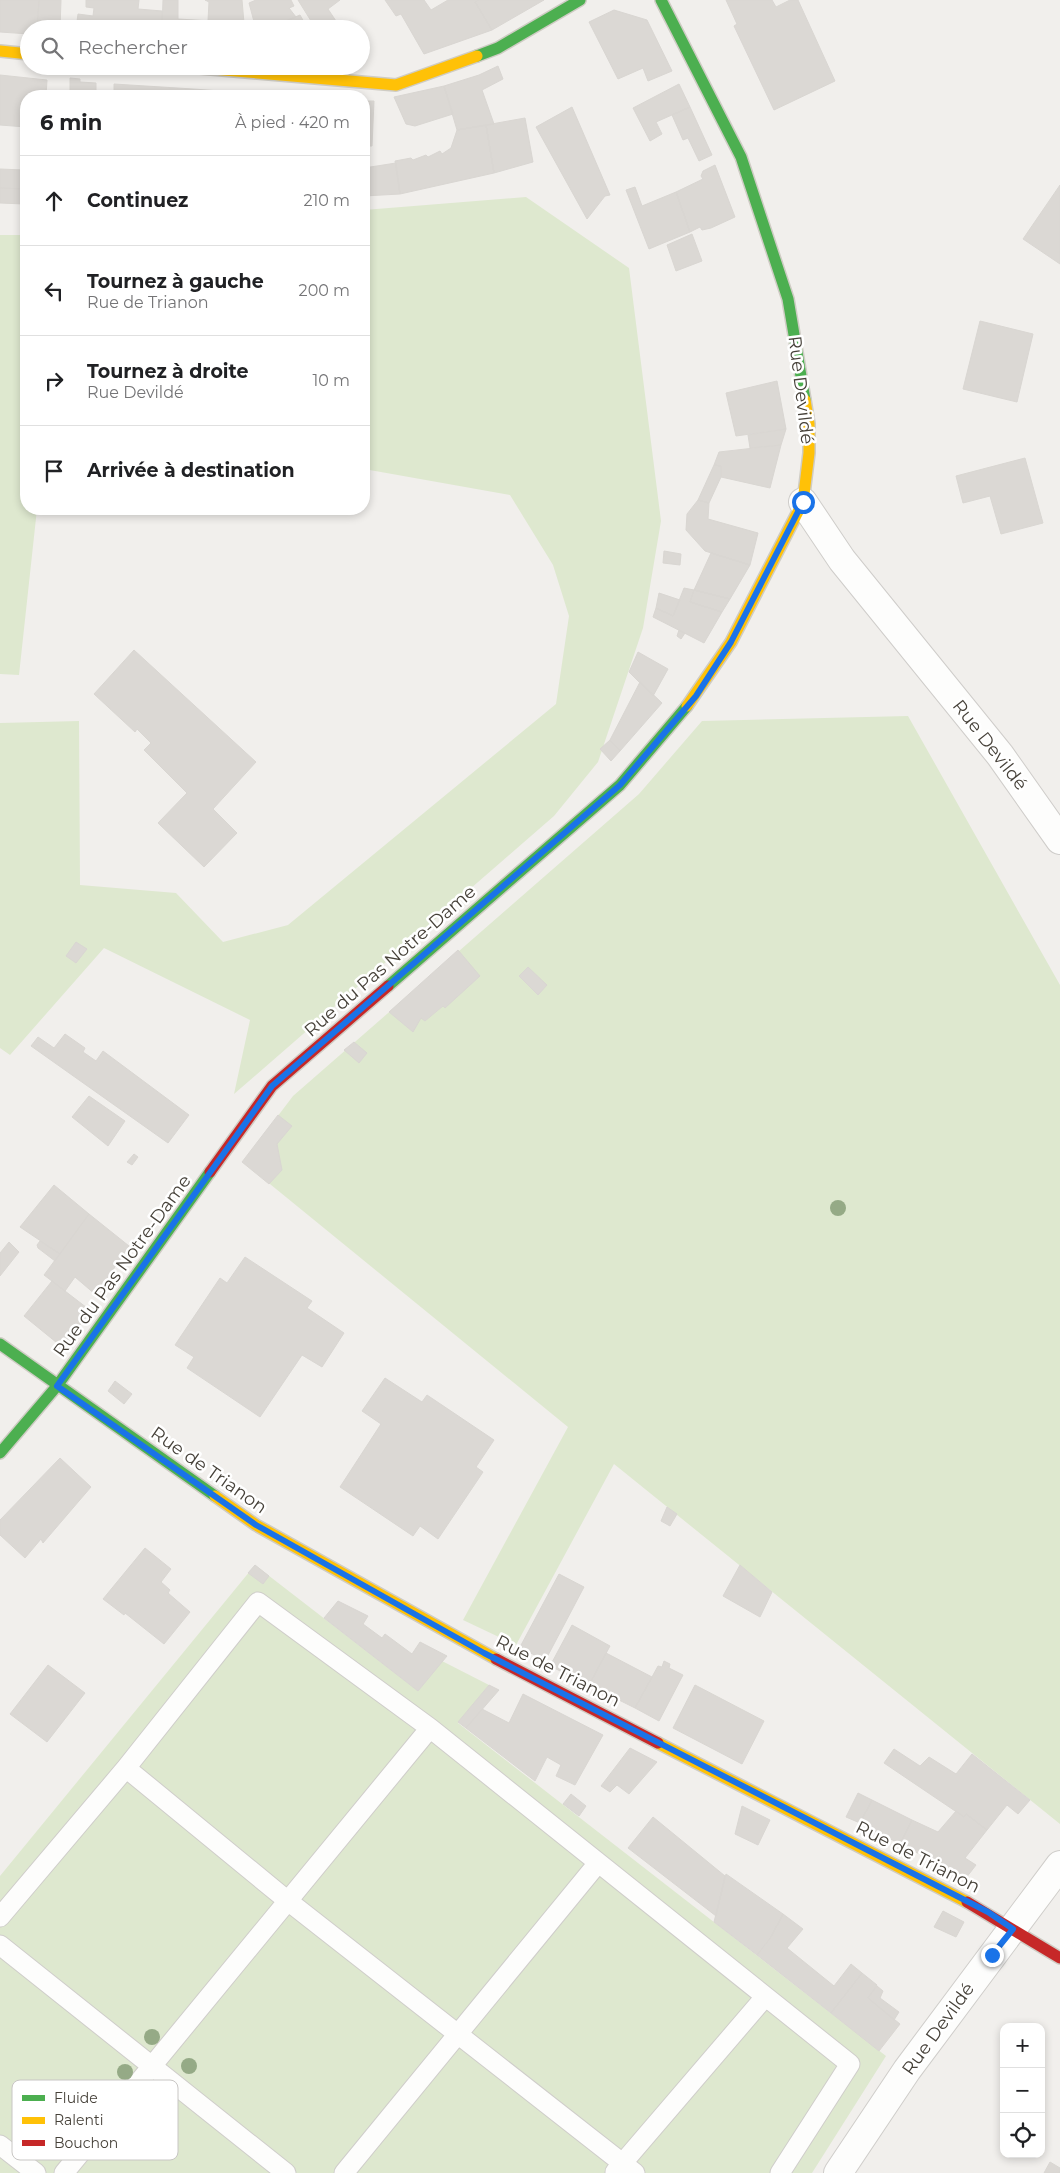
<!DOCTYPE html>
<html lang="fr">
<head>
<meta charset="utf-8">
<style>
  :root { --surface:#fff; --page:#f6f6f6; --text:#202124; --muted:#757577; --line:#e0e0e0 }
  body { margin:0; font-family:Montserrat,sans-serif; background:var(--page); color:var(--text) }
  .controls { position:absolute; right:15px; bottom:15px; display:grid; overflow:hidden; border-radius:10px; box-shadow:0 2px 8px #0003 }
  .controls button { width:45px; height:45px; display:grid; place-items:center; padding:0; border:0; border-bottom:1px solid var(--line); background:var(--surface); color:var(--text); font:25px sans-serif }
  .stop { position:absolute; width:15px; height:15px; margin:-11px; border:4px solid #1a73e8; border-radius:50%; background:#fff }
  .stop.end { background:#1a73e8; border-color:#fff; box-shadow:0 1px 5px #0008 }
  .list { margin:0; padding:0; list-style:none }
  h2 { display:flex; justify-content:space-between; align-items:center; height:65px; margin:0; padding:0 20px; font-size:21px }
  h2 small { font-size:16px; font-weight:400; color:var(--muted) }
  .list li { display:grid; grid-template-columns:32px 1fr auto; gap:15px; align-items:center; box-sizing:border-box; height:90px; padding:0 20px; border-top:1px solid var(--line) }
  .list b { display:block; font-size:19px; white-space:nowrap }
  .list p { margin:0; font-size:16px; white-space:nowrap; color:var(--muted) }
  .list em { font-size:16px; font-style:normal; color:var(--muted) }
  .icon { flex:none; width:28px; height:28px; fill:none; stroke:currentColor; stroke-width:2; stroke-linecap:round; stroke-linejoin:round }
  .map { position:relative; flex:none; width:1060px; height:2173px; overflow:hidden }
  .search { position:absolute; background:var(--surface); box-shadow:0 2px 8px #0003; left:20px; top:20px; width:350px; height:55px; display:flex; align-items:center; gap:12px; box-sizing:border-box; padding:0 18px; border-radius:28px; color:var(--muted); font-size:19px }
  .panel { position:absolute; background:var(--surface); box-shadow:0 2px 8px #0003; left:20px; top:90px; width:350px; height:425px; border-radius:20px }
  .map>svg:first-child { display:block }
  .green { fill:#dee8cf }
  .building { fill:#dbd8d4; stroke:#d9d6d2 }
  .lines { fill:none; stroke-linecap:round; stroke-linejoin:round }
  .lane-casing { stroke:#cfcdca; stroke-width:21 }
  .street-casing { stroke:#cfcdca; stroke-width:30 }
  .fast-casing { stroke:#cfccc4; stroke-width:14 }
  .slow-casing { stroke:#cfccc4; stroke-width:14 }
  .jam-casing { stroke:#cfccc4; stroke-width:14 }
  .lane { stroke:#fdfdfc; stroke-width:19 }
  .street { stroke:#fdfdfc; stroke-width:28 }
  .fast { stroke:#4caf50; stroke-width:11 }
  .slow { stroke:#ffc107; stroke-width:11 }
  .jam { stroke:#c62828; stroke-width:11 }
  .tree { fill:#95aa86 }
  .route { stroke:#1a73e8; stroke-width:6 }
  .labels { text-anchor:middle; stroke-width:5; stroke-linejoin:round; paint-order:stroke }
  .street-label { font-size:18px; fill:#464139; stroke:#fff }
  .key { fill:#fff; stroke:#c8c6c4; stroke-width:1 }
  .key-label { font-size:14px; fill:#464139 }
</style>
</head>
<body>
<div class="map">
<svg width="1060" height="2173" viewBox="0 0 1060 2173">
  <rect width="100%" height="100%" fill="#f1efec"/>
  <path class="green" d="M526,197L629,268L661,521L643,628L598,762L554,816L234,1094L250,1020L104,948L10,1055L0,1048V723L79,721L80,885L176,893L223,942L288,925L556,704L569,616L553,565L510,495L364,469V210Z
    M0,235H26V509H37L19,675L0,674Z
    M908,716L1060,985V1824L614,1464L516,1645L463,1620L568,1427L243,1162L293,1096L639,794L702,721Z
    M255,1565L418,1691L442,1661L489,1685L458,1723L886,2056L812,2173H0V1876Z"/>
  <path class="building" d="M0,0H39L37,29H29V34L0,32Z
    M39,0H61L60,29H37Z
    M86,0H139L138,9L162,11V29H76L78,14L93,16L94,8L86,7Z
    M163,0H178V19L244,23V29H162Z
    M242,0L244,23L208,21L209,2L205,0Z
    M256,0H291L294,6L289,8L296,17L267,29H256L249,3Z
    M298,0H340L328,9L340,27L316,29Z
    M385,0H424L431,10L448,0H479L475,2L492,30L424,54L401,14L396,16Z
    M479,0H544L492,30L475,2Z
    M726,0H772L776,7L790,0H798L835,81L774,110L734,26L737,24Z
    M614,10L647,20L672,71L648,81L643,68L618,79L589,22Z
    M300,15L308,29H269V28Z
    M498,66L503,79L482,90L494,124L457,130L444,86L479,75Z
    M0,75L47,80L46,96H26V127L0,125Z
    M70,78L80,79V82L96,83V96H70Z
    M114,84L193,89V96H114Z
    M679,84L690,107L656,122L662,134L650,141L633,108Z
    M444,86L453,114L415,126L406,124L394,97Z
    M193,89L234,92L233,96H193Z
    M234,92L267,94L296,96H233Z
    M364,101H374L372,146H364Z
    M572,107L610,195L605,196L587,219L536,127Z
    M690,107L712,155L699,161L688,138L683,140L672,115Z
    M525,118L533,162L494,173L486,125Z
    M486,125L494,173L400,194L395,161L411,158L413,160L426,155L428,157L440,151L442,154L451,148L457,130Z
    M24,163H26V189L0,188V169L23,170Z
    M396,163L400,194L364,196V168Z
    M715,165L735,217L711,228L702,230L700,227L690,232L676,192L703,179L701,176L703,171Z
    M1060,185V264L1023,239Z
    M635,187L642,206L676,192L690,232L649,249L626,190Z
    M0,188L25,189L24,204L0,203Z
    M692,234L702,261L676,271L667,245Z
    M980,321L1033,334L1017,402L963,389Z
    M777,381L786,429L736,436L726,393Z
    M786,429L781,445L750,448L748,435Z
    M781,445L770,488L721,477V466L714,465L719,452Z
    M1025,458L1043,523L1001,534L990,496L963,503L956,476Z
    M714,465L721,466V477L709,503L698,500Z
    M698,500L709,503L708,519L758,533L750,565L705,551L686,530L687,514Z
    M664,551L681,554L680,565L663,563Z
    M711,553L750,565L730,599L694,590Z
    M684,588L694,590L690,602L722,612L704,643L653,617L656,608L673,616Z
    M694,590L730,599L722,612L690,602Z
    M659,593L680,600L673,616L656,608Z
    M679,630L685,633L681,639L677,636Z
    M134,650L256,762L213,809L237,833L204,867L158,823L187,793L144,750L151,743L137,729L135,732L94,694Z
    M638,652L668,669L653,696L629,672Z
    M640,682L662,703L620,751L610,740Z
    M610,740L620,751L611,761L600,749Z
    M76,942L87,949L76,963L66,956Z
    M458,950L480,976L445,1008L443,1006L425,1021L421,1018L413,1032L389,1012Z
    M528,967L547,985L538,995L519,976Z
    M65,1034L85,1048L83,1052L96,1061L103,1051L189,1115L168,1143L31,1046L38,1037L54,1048Z
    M354,1042L367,1053L359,1063L344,1050Z
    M89,1096L125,1121L108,1146L72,1117Z
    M278,1115L292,1126L277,1144L282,1170L269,1184L242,1162Z
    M134,1154L138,1157L132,1165L127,1162Z
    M54,1185L89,1214L60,1254L20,1227Z
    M89,1214L129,1246L96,1295L75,1277L65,1291L44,1275Z
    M40,1241L60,1254L55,1261L38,1248L37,1245Z
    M9,1242L19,1252L0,1276V1253Z
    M245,1257L312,1301L307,1308L344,1333L322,1367L302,1355L260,1417L187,1368L194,1357L175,1345L220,1278L227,1283Z
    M52,1281L91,1311L62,1347L24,1316Z
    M385,1378L422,1402L427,1395L494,1440L476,1467L483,1472L438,1539L420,1526L413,1536L340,1487L381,1424L362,1411Z
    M115,1381L132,1394L124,1404L108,1391Z
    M60,1458L91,1487L43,1543L41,1539L25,1558L0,1535V1520Z
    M667,1507L677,1514L670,1526L661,1521Z
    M145,1548L171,1569L161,1582L170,1590L168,1593L190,1612L164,1644L125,1613L124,1615L103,1599Z
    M255,1565L269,1576L263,1584L248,1573Z
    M740,1565L772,1592L760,1617L723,1596Z
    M559,1574L584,1587L545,1661L520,1647Z
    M338,1601L368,1616L363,1624L382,1638L385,1634L412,1654L420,1642L447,1656L418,1691L324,1618Z
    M572,1625L610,1646L589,1685L550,1666Z
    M606,1653L652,1677L635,1708L589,1685Z
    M664,1661L670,1664L669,1668L683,1675L659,1721L635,1708L658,1666L662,1667Z
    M48,1665L85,1693L47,1742L10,1714Z
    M489,1685L499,1690L466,1728L458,1722Z
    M695,1685L764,1721L742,1764L673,1728Z
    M523,1694L603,1735L575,1785L556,1776L561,1765L547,1757L535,1781L466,1728L482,1709L509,1723Z
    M630,1748L657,1762L629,1794L617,1785L610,1792L601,1786Z
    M894,1749L920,1766L929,1757L956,1774L972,1754L1030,1800L1018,1814L1007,1805L987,1830L966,1814L964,1817L884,1763Z
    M858,1793L872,1800L860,1823L846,1817Z
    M571,1794L586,1806L579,1816L563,1804Z
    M872,1800L912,1820L900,1844L860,1823Z
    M742,1806L770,1820L758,1845L735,1834Z
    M956,1811L964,1817L966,1814L987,1830L965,1858L976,1865L966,1878L900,1844L912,1820L938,1832Z
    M653,1817L725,1876L716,1916L628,1848Z
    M726,1874L783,1914L771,1937L757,1955L714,1922Z
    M943,1911L964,1922L956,1937L934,1927Z
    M783,1914L803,1929L787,1948L834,1986L851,1964L862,1973L831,2013L757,1955L771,1937Z
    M862,1973L877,1985L868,1998L900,2024L879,2051L831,2013Z
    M877,1986L883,1991L880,1998L899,2012L894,2020L868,1998Z
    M1050,2162L1060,2168V2173H1044Z"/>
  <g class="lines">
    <g class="lane-casing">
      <path id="lane" d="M0,1917L126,1768
        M0,1945L286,2173
        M0,2145L36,2173
        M615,2172L765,1997
        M64,2173L430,1728
        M344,2173L598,1863
        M635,2173L288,1901L126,1768L258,1602L430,1728L850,2064L780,2173"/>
    </g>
    <g class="street-casing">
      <path id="street" d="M803,502L842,560L1000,755L1060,840
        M838,2173L907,2070L1060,1865"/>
    </g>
    <g class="fast-casing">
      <path id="fast" d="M661,0L741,157L788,299L805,400
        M477,56L498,48L580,0
        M388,986L620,785L687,706
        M0,1344L215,1496
        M0,1453L57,1386L210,1172"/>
    </g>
    <g class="slow-casing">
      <path id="slow" d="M0,51L29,54
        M177,66L396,85L477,56
        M687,706L731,642L803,502L809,453V424L805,400
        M215,1496L256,1525L496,1659
        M658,1743L967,1902"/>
    </g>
    <g class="jam-casing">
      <path id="jam" d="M210,1172L272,1086L388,986
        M496,1659L658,1743
        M967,1902L1060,1958"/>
    </g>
    <use href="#lane" class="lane"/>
    <use href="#street" class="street"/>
    <use href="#fast" class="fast"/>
    <use href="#slow" class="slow"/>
    <use href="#jam" class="jam"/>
  </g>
  <g class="tree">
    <circle cx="838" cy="1208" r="8"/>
    <circle cx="152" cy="2037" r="8"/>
    <circle cx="189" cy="2066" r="8"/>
    <circle cx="125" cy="2072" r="8"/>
  </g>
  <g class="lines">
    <path class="route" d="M803,502L731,642L696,696L620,785L272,1086L57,1386L256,1525L484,1653L988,1912L1013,1929L992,1955"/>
  </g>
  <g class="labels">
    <g class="street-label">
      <text transform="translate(801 390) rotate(83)" y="6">Rue Devildé</text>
      <text transform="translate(990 745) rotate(52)" y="6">Rue Devildé</text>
      <text transform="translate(390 961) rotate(-41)" y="6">Rue du Pas Notre-Dame</text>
      <text transform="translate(122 1266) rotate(-54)" y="6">Rue du Pas Notre-Dame</text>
      <text transform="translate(209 1470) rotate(35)" y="6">Rue de Trianon</text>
      <text transform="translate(558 1671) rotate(27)" y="6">Rue de Trianon</text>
      <text transform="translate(918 1857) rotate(27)" y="6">Rue de Trianon</text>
      <text transform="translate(938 2029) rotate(-54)" y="6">Rue Devildé</text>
    </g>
  </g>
  <rect x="12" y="2080" width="166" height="80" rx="8" class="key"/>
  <rect x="22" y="2095" width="23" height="6" fill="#4caf50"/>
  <rect x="22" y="2117" width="23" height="7" fill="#ffc107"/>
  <rect x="22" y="2140" width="23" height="6" fill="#c62828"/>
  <g class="key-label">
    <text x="54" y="2103">Fluide</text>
    <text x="54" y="2125">Ralenti</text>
    <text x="54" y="2148">Bouchon</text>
  </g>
</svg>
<div class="controls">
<button>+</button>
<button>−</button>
<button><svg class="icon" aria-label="locate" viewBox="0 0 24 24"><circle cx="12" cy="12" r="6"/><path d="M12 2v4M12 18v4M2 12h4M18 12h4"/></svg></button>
</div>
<div class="stop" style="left:803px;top:502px"></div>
<div class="stop end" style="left:992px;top:1955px"></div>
<div class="search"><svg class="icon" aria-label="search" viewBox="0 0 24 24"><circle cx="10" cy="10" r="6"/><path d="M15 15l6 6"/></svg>Rechercher</div>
<section class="panel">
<h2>6 min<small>À pied · 420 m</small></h2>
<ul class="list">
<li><svg class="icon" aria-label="ahead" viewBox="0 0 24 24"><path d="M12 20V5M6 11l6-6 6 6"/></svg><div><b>Continuez</b></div><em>210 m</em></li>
<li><svg class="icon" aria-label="left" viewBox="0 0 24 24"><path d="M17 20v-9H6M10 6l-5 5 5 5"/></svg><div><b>Tournez à gauche</b><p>Rue de Trianon</p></div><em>200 m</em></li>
<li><svg class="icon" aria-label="right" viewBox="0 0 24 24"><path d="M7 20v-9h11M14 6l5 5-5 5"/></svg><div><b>Tournez à droite</b><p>Rue Devildé</p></div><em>10 m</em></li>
<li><svg class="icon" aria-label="arrive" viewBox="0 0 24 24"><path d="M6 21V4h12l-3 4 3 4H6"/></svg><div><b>Arrivée à destination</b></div></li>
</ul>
</section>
</div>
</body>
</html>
